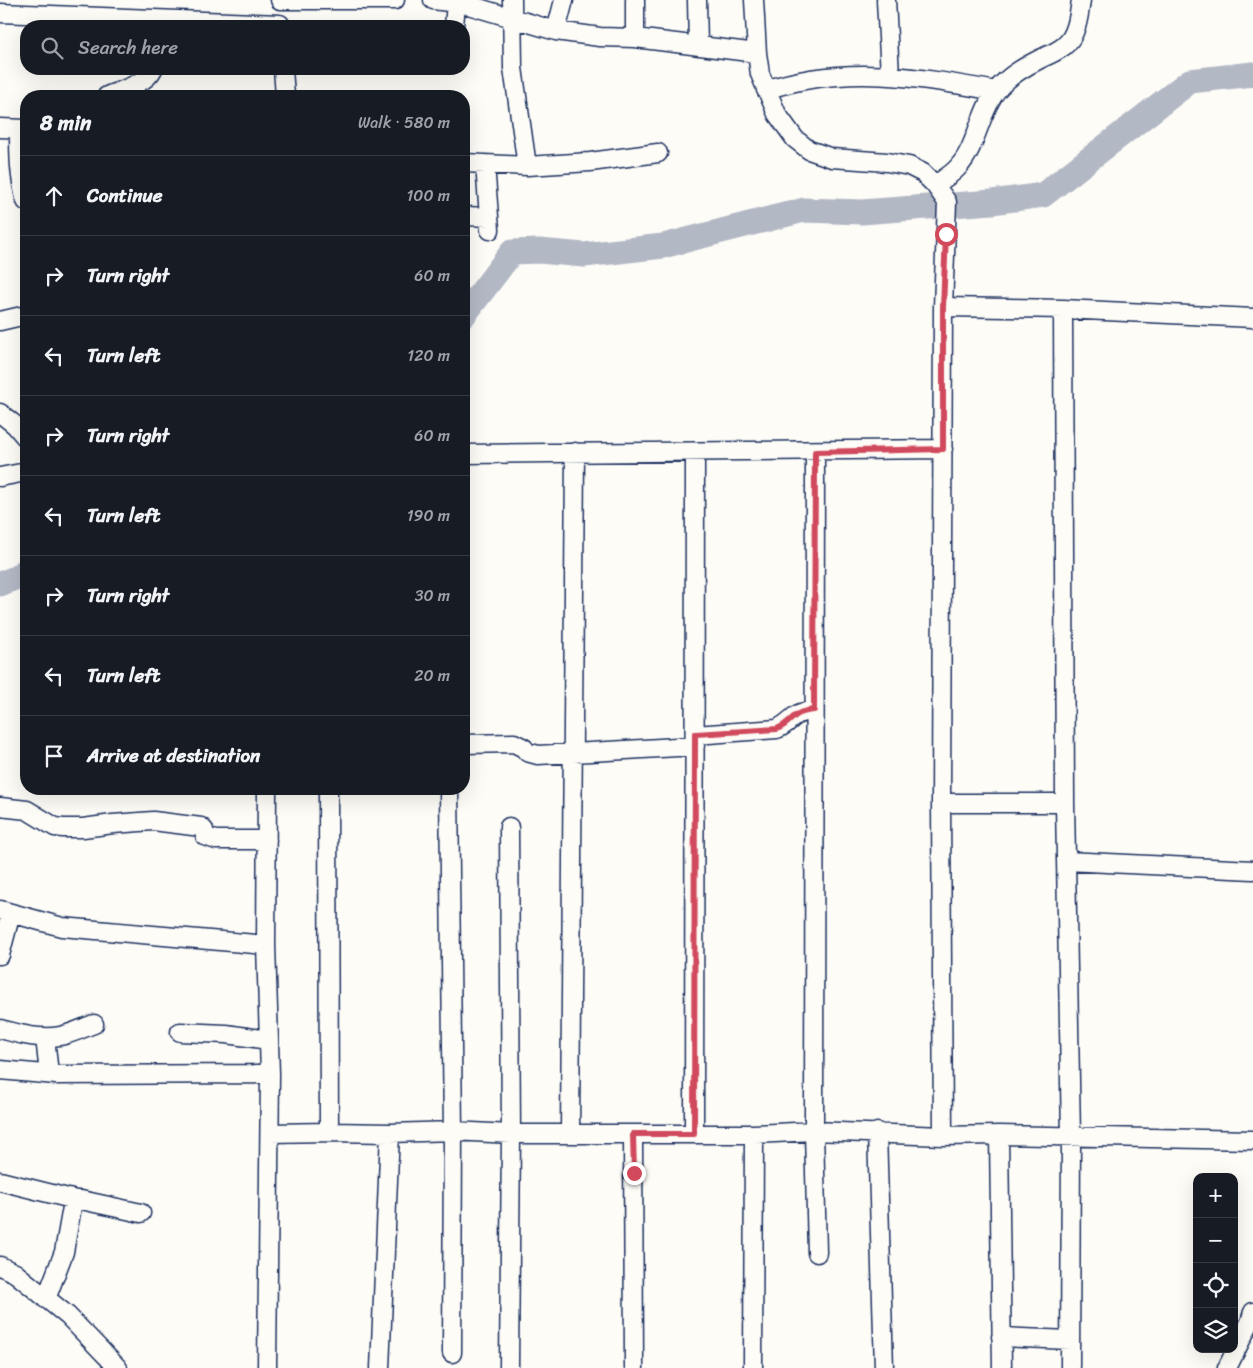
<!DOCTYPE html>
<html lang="en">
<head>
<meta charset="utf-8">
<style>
  :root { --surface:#171b24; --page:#242831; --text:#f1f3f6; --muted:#9ea1a6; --line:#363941 }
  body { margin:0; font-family:Sriracha,sans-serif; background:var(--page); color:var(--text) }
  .controls { position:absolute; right:15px; bottom:15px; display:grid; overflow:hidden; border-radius:10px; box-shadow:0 5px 20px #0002 }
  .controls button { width:45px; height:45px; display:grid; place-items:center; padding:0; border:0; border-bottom:1px solid var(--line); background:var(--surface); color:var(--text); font:25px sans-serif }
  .stop { position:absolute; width:15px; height:15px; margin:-11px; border:4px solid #d1495b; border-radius:50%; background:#fff }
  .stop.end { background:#d1495b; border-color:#fff; box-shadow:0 1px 5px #0008 }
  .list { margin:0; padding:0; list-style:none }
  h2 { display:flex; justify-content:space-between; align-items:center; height:65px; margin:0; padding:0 20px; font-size:21px }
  h2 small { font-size:16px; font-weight:400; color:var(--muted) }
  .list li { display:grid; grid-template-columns:32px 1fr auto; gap:15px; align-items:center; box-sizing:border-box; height:80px; padding:0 20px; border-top:1px solid var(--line) }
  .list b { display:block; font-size:19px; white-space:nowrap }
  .list em { font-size:16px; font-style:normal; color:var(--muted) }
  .icon { flex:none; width:28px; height:28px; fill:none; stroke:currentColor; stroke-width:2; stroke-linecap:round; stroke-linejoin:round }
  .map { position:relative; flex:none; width:1253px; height:1368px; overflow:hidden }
  .search { position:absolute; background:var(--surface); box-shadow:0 5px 20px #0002; left:20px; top:20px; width:450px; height:55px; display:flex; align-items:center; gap:12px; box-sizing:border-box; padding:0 18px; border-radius:20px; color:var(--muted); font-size:19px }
  .panel { position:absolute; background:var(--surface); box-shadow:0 5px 20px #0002; left:20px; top:90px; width:450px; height:705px; border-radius:20px }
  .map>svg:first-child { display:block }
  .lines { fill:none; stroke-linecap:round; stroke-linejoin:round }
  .river { stroke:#b3b8c5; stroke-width:25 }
  .minor-casing { stroke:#1b2f5e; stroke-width:21 }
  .minor { stroke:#fdfcf7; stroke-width:18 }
  .route { stroke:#d1495b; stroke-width:6 }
</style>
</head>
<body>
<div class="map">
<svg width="1253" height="1368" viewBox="0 0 1253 1368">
  <rect width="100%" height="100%" fill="#fdfcf7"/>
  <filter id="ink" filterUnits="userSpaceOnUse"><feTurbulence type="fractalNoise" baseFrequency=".02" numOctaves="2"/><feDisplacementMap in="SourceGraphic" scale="10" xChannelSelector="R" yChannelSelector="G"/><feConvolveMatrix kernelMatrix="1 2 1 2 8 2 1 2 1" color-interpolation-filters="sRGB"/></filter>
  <g filter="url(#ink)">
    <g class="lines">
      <path class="river" d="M464,315L512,252L539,251L584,255L663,246L804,210L862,212L992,202L1043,195L1190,81L1253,74
        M0,584L20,576L26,570"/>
      <g class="minor-casing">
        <path id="minor" d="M280,0H395
          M433,0L465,4L556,31L600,37L635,38L757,53
          M512,0L513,68L527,166
          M635,0V38
          M697,0L698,46
          M754,0L757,53L760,74L777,114L795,139L809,150L832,158L887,162L909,166L923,173L935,185L947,202L943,307L941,803L943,1136
          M886,0L890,75
          M0,13L280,24
          M454,26L456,3
          M556,31L564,0
          M283,69L285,96
          M766,90C844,64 918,77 996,91
          M107,96C121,90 146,84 153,69
          M0,128L26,129
          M19,129C19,154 19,177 26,201
          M464,163L527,166L590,162L658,153
          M485,164L490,230
          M935,185C943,179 953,174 959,166C976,148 980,111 997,90C1008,76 1024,67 1040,59C1048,55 1057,52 1064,46C1077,36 1079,15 1081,0
          M464,216L489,217
          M943,307L1063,309L1253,318
          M1063,309L1065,803L1071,1137L1070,1368
          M0,321L26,315
          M0,413L15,425L26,438
          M815,451L814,1131L817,1253
          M464,454L943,449
          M0,477L26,472
          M695,735L777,729C795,721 790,712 814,711
          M464,744L514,743L524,748L527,752L538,755L695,746
          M267,789L266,945L270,1074L267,1368
          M328,789L329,1132
          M449,789L453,1131L452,1353
          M941,803H1065
          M0,807L27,810L55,827L63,828H83L113,824L153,821L201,827L204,830L205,836L216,840H267
          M509,827L511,1134L509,1368
          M1066,861L1253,870
          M0,910L62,927L266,945
          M0,955L11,913
          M0,1029C19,1034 40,1040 60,1036C71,1034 83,1028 94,1024
          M180,1032L226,1034L269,1040
          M45,1037L49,1074
          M0,1070L56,1075L270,1074
          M877,1132L884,1368
          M270,1133L329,1132L390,1133L453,1131L511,1134H754L814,1131L943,1136L999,1135L1253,1140
          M570,1134L575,452
          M633,1134L634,1368
          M694,1134L695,452
          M999,1135L1002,1368
          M0,1181L76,1200
          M0,1266L15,1273L68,1316L118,1368
          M46,1299L64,1252L72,1207L76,1200H81L141,1213
          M1001,1337L1070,1340
          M380,1368L390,1133
          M753,1368L754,1134
          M1227,1368L1250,1322L1253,1312"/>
      </g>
      <use href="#minor" class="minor"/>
    </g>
  </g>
  <g class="lines" filter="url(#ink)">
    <path class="route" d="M634,1173L633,1134H694L695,734L777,729C794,722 790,712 814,710L815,452L943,449V308L946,234"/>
  </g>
</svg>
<div class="controls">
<button>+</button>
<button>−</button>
<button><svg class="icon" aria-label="locate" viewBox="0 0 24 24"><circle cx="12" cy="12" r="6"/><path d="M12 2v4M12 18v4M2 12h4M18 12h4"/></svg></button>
<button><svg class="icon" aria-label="layers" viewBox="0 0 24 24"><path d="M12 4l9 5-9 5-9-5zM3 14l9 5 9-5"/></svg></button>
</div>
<div class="stop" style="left:946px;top:234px"></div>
<div class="stop end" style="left:634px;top:1173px"></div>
<div class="search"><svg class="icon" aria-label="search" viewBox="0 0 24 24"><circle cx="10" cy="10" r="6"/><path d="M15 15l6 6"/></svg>Search here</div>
<section class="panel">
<h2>8 min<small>Walk · 580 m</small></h2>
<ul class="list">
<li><svg class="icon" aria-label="ahead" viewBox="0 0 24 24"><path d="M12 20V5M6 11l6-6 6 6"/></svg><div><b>Continue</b></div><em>100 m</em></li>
<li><svg class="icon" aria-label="right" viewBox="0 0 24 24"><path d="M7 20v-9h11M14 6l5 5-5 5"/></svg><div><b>Turn right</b></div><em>60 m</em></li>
<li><svg class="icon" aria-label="left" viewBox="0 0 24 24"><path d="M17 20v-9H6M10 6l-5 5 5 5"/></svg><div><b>Turn left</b></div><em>120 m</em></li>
<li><svg class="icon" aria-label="right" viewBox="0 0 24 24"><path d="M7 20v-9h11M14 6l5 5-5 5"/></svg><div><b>Turn right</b></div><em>60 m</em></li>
<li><svg class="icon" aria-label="left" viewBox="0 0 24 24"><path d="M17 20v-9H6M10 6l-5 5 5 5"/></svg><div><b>Turn left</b></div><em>190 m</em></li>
<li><svg class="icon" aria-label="right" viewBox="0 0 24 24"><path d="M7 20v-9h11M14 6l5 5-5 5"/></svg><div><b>Turn right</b></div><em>30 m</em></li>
<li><svg class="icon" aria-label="left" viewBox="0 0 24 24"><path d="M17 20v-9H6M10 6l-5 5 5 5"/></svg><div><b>Turn left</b></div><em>20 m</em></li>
<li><svg class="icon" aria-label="arrive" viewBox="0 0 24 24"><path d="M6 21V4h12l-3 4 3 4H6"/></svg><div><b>Arrive at destination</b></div></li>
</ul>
</section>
</div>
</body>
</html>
